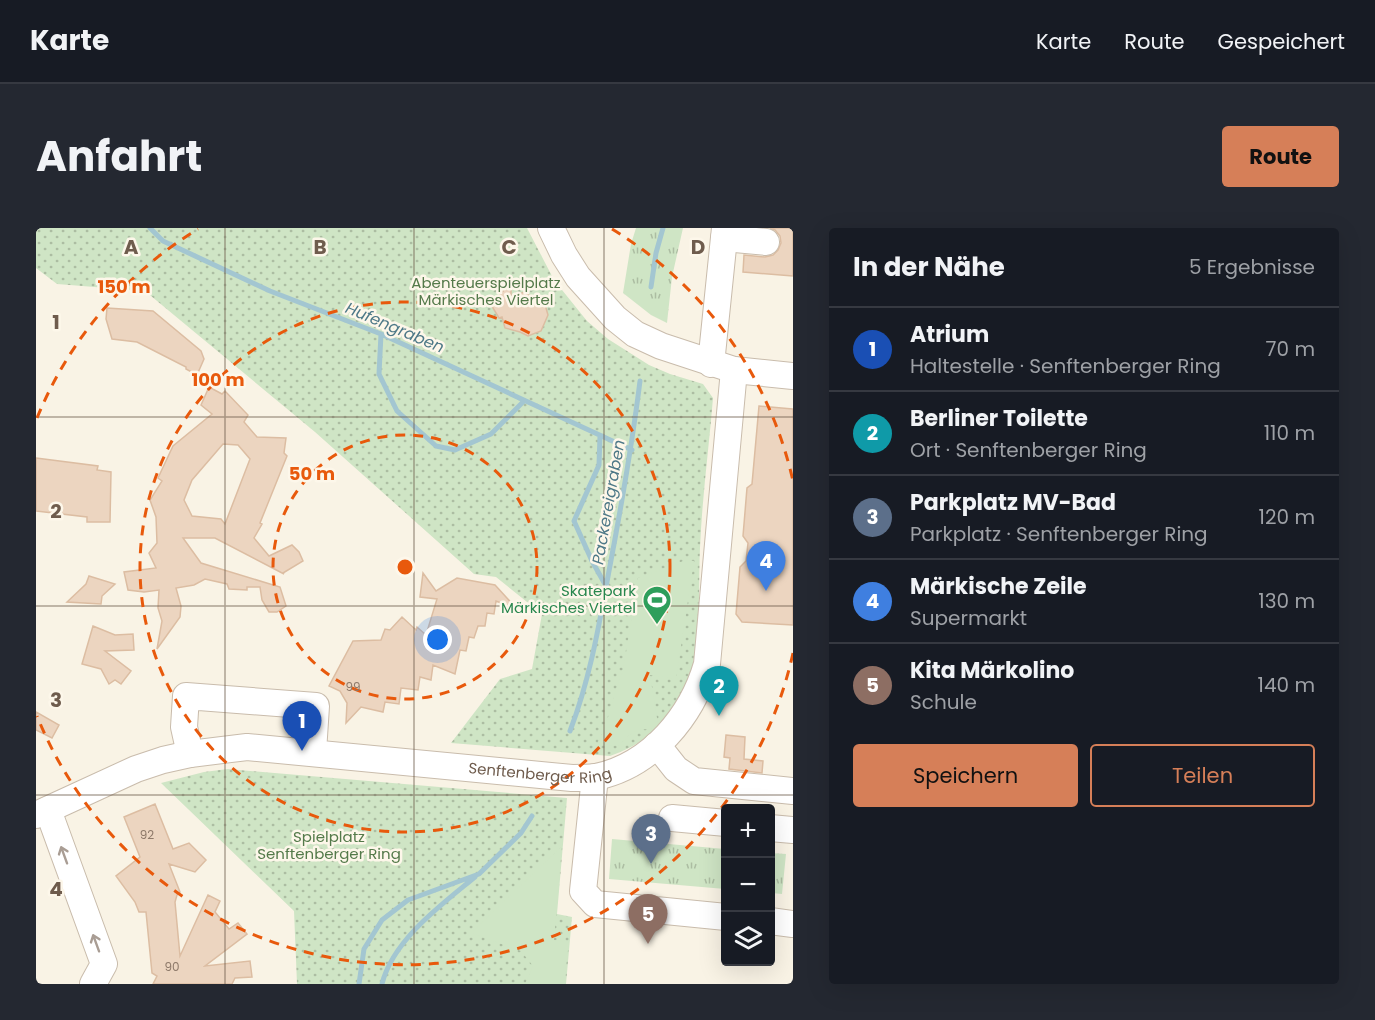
<!DOCTYPE html>
<html lang="de">
<head>
<meta charset="utf-8">
<style>
  :root { --surface:#171b24; --page:#242831; --text:#f1f3f6; --muted:#9ea1a6; --line:#363941; --accent:#d67f58 }
  body { margin:0; font-family:Poppins,sans-serif; background:var(--page); color:var(--text) }
  .controls { position:absolute; right:18px; bottom:18px; display:grid; overflow:hidden; border-radius:6px; box-shadow:0 6px 24px #0002 }
  .controls button { width:54px; height:54px; display:grid; place-items:center; padding:0; border:0; border-bottom:2px solid var(--line); background:var(--surface); color:var(--text); font:30px sans-serif }
  .you { position:absolute; left:402px; top:412px; width:21px; height:21px; margin:-15px; border:4px solid #fff; border-radius:50%; background:#1a73e8; box-shadow:0 0 0 9px #1a73e833 }
  .badge { display:grid; place-items:center; width:39px; height:39px; border-radius:50%; background:var(--accent); color:#fff; font-size:20px; font-weight:700 }
  .pin { position:absolute; translate:-50% -50px; filter:drop-shadow(0 2px 3px #0008) }
  .pin::after { content:''; position:absolute; top:32px; width:21px; height:18px; background:inherit; clip-path:polygon(0 0,100% 0,50% 100%) }
  .list { margin:0; padding:0; list-style:none }
  h2 { display:flex; justify-content:space-between; align-items:center; height:78px; margin:0; padding:0 24px; font-size:26px }
  h2 small { font-size:20px; font-weight:400; color:var(--muted) }
  .list li { display:grid; grid-template-columns:39px 1fr auto; gap:18px; align-items:center; box-sizing:border-box; height:84px; padding:0 24px; border-top:2px solid var(--line) }
  .list b { display:block; font-size:22px; white-space:nowrap }
  .list p { margin:0; font-size:20px; white-space:nowrap; color:var(--muted) }
  .list em { font-size:20px; font-style:normal; color:var(--muted) }
  .actions { display:flex; gap:12px; padding:18px 24px }
  .actions a { flex:1; padding:14px 0; border:2px solid var(--accent); border-radius:6px; text-align:center; font-size:21px; color:var(--accent) }
  .actions .main { background:var(--accent); color:#111 }
  .icon { flex:none; width:33px; height:33px; fill:none; stroke:currentColor; stroke-width:2; stroke-linecap:round; stroke-linejoin:round }
  .map { position:relative; flex:none; width:757px; height:756px; overflow:hidden; border-radius:6px }
  header { display:flex; align-items:center; gap:36px; box-sizing:border-box; height:84px; padding:0 30px; background:var(--surface); border-bottom:2px solid var(--line) }
  header strong { font-size:28px }
  nav { display:flex; gap:33px; margin-inline-start:auto; font-size:21px }
  .intro { display:flex; align-items:center; justify-content:space-between; box-sizing:border-box; height:144px; padding:0 36px }
  h1 { margin:0; font-size:42px }
  .button { padding:15px 27px; border-radius:6px; background:var(--accent); color:#111; font-size:21px; font-weight:700 }
  main { display:flex; gap:36px; padding:0 36px }
  aside { flex:1; background:var(--surface); border-radius:6px; box-shadow:0 6px 24px #0002 }
  .map>svg:first-child { display:block }
  .grass { fill:url(#grass-tufts) }
  .park { fill:url(#park-dots) }
  .pitch { fill:#cfe5c5 }
  .lines { fill:none; stroke-linecap:round; stroke-linejoin:round }
  .stream { stroke:#a3c6d1; stroke-width:5 }
  .building { fill:#ecd5c0; stroke:#dcbda2; stroke-width:1.5; fill-rule:evenodd }
  .minor-casing { stroke:#c9bcac; stroke-width:28 }
  .minor { stroke:#fff; stroke-width:26 }
  .oneway { stroke:#a99d94 }
  .grid { fill:none; stroke:#6f5c4d; stroke-width:1.5; stroke-opacity:0.55 }
  .ring { fill:none; stroke:#e8590c; stroke-width:3; stroke-dasharray:10 8 }
  .labels { text-anchor:middle; stroke-width:5; stroke-linejoin:round; paint-order:stroke }
  .number-label { font-size:12px; fill:#8e7a6a }
  .park-label { font-size:15px; fill:#547a4a; stroke:#fdf7ea }
  .leisure-label { font-size:15px; fill:#27864d; stroke:#fdf7ea; text-anchor:end }
  .street-label { font-size:15px; fill:#6f5c4d; stroke:#fdf7ea }
  .water-label { font-size:16px; font-style:italic; fill:#4d7887; stroke:#fdf7ea }
  .grid-label { font-size:20px; text-anchor:middle; font-weight:bold; fill:#6f5c4d; stroke:#fdf7ea; stroke-width:5; stroke-linejoin:round; paint-order:stroke }
  .centre { fill:#e8590c; stroke:#fdf7ea; stroke-width:3 }
  .ring-label { font-size:18px; text-anchor:middle; font-weight:bold; fill:#e8590c; stroke:#fdf7ea; stroke-width:5; stroke-linejoin:round; paint-order:stroke }
</style>
</head>
<body>
<header>
<strong>Karte</strong>
<nav><a>Karte</a><a>Route</a><a>Gespeichert</a></nav>
</header>
<div class="intro"><h1>Anfahrt</h1><a class="button">Route</a></div>
<main>
<div class="map">
<svg width="757" height="756" viewBox="0 0 757 756">
  <defs>
    <pattern id="grass-tufts" width="24" height="20" patternUnits="userSpaceOnUse" patternTransform="scale(1.5)"><rect width="24" height="20" fill="#cfe5c5"/><path d="M3 7l-1-3M5 7V3M7 7l1-3M15 17l-1-3M17 17v-4M19 17l1-3" fill="none" stroke="#acbda2"/></pattern>
    <pattern id="park-dots" width="8" height="8" patternUnits="userSpaceOnUse" patternTransform="scale(1.5)"><rect width="8" height="8" fill="#cfe5c5"/><path d="M2 2h.1M6 6h.1" fill="none" stroke="#acbda2" stroke-width="1.8" stroke-linecap="round"/></pattern>
  </defs>
  <rect width="100%" height="100%" fill="#f9f3e5"/>
  <path class="grass" d="M600,0H647L636,49L631,95L615,87L587,65L595,16Z
    M576,611L689,621V661L573,651Z
    M734,625L750,626L746,666L735,665Z"/>
  <path class="park" d="M0,0H491L518,52L551,93L572,111L613,137L634,146L667,156L677,170C673,220 666,270 664,320C662,366 667,432 644,473C641,479 634,485 629,490C613,509 598,520 574,528L415,515L464,451L496,441L506,386L460,349L438,346L279,204L109,63L21,56L0,40Z
    M192,541L531,570L521,686L536,689L530,756H261L258,683L125,555L168,544Z"/>
  <path class="pitch" d="M650,332L658,333L640,451L614,447L622,496C613,503 614,500 604,502C595,504 589,511 584,517L576,518L562,514C575,490 576,466 587,443L602,350Z
    M526,618L518,712L533,714L528,756H489L497,738L485,723L435,705Z"/>
  <g class="lines">
    <path class="stream" d="M114,0L127,13L234,63L345,106L596,222
      M615,59L620,25L627,0
      M345,106L343,146L361,183L400,218L419,222L455,206L488,173
      M564,208L563,237L538,293L556,333L570,358
      M534,503C554,451 563,397 573,343C585,280 596,217 604,153
      M323,756L328,721L346,692L372,672L443,646L485,605L496,588
      M346,756C357,712 405,677 439,649"/>
  </g>
  <path class="building" d="M734,0H757V48L707,44L708,27L729,29L737,27L742,22L745,15L744,8L739,2Z
    M475,54V70L488,64L499,71L508,73L512,87L505,103L492,108L484,104L469,100L466,89L463,90L454,75L462,69Z
    M71,80L117,83L165,123L168,131L161,147L150,141V139L101,114L76,111L70,91Z
    M173,159L186,166L189,163L212,187L208,194L221,209L250,210L248,225L251,228L224,295L226,296L218,310L233,328L256,317L263,324L267,333L247,345L248,346L179,310H147L165,335L244,359L250,378L241,384H233L226,372L224,359H211V362L193,361L191,356L169,351L158,357L140,360L145,378L144,389L121,421L126,393L122,380L123,362L108,364L92,362L88,344L120,340L113,325L121,315L120,289L114,272L126,253L122,250L137,218L176,186L165,177ZM187,216L202,217L214,231L189,296L185,291L156,288L148,272L156,252Z
    M723,178L757,181V397L706,394L700,386L704,339L710,333L712,315L707,308L711,260L716,256Z
    M0,230L62,238L61,242L75,244L74,294H51V289L0,283Z
    M387,345L400,363L421,350L459,357L481,381L460,373L458,386L451,385L449,398H442L438,410L433,409L430,423L424,422L419,446L397,437L395,452L384,449L382,462L365,460L363,476L349,474L347,484L325,479L310,495L311,475L304,463L293,458L317,413L345,412L349,401L354,402L366,389L380,402L381,399L390,407L401,371L384,369Z
    M53,348L79,356L66,368L65,376L31,374L50,356Z
    M57,398L79,407L97,406L98,422L69,423L95,443L85,456L79,452L73,456L65,441L46,436Z
    M0,484L23,497L16,510L0,502Z
    M690,507L709,509L708,531L727,533L726,545L693,541L694,530L688,529Z
    M119,576L137,621L153,615L170,632L159,644L133,636L144,664L141,667L139,674L144,728L172,667L184,673L179,684L193,701L202,695L211,706L169,738L214,733L216,749L199,750L196,756H117L121,748L116,745L110,684H103L99,674L80,648L104,629L88,589Z"/>
  <g class="lines">
    <g class="minor-casing">
      <g id="minor">
        <path d="M515,0L528,27L542,49L579,90L599,106L625,118L698,142L757,148"/>
        <path d="M688,10L730,14"/>
        <path d="M675,136L689,0"/>
        <path d="M621,517L640,541L658,553L757,563"/>
        <path d="M154,526L148,499L150,468L280,478L277,524"/>
        <path d="M559,549L547,663L559,676L690,689"/>
        <path d="M12,582L68,736L57,756"/>
        <path id="s1" d="M0,587L100,541L127,532L154,526L211,519L536,550C544,550 552,550 560,549C616,537 656,488 671,436L698,142"/>
        <path d="M636,590L690,595"/>
        <path d="M734,600L757,602"/>
        <path d="M734,693L757,696"/>
      </g>
    </g>
    <use href="#minor" class="minor"/>
  </g>
  <defs><path id="oneway-shaft" d="M-6 0H5M1.5-3L5.5 0L1.5 3" fill="none" stroke-width="1.6" stroke-linecap="round" stroke-linejoin="round" transform="scale(1.5)"/></defs>
  <g class="oneway">
    <use href="#oneway-shaft" transform="translate(28 627) rotate(-110)"/>
    <use href="#oneway-shaft" transform="translate(60 715) rotate(-110)"/>
  </g>
  <path class="grid" d="M189,0V756M378,0V756M568,0V756M0,189H757M0,378H757M0,567H757"/>
  <g class="ring">
    <circle cx="369" cy="339" r="132"/>
    <circle cx="369" cy="339" r="265"/>
    <path d="M757 425A397 397 0 0 1 1 488M1 190A397 397 0 0 1 162 1M576 1A397 397 0 0 1 757 253"/>
  </g>
  <defs>
    <g id="stadium-pin" transform="scale(1.5)"><path d="M0 17L-7.5 6A9.5 9.5 0 1 1 7.5 6Z" fill="#2e9e5b" stroke="#fdf7ea"/><path d="M0-5a6.5 5 0 1 0 0 10a6.5 5 0 1 0 0-10ZM-3.5-1.8h7v3.6h-7Z" fill="#fff"/></g>
  </defs>
  <g fill-rule="evenodd">
    <use href="#stadium-pin" x="621" y="372"/>
  </g>
  <g class="labels">
    <g class="number-label">
      <text x="317" y="463">99</text>
      <text x="111" y="611">92</text>
      <text x="136" y="743">90</text>
    </g>
    <g class="park-label">
      <text x="450" y="60">Abenteuerspielplatz<tspan x="450" dy="17">Märkisches Viertel</tspan></text>
      <text x="293" y="614">Spielplatz<tspan x="293" dy="17">Senftenberger Ring</tspan></text>
    </g>
    <g class="leisure-label">
      <text x="600" y="368">Skatepark<tspan x="600" dy="17">Märkisches Viertel</tspan></text>
    </g>
    <g class="street-label">
      <text dy="5" stroke="none"><textPath href="#s1" startOffset="518">Senftenberger Ring</textPath></text>
    </g>
    <g class="water-label">
      <text transform="translate(359 99) rotate(23)" y="6">Hufengraben</text>
      <text transform="translate(572 274) rotate(-80)" y="6">Packereigraben</text>
    </g>
  </g>
  <g class="grid-label">
    <text x="95" y="26">A</text>
    <text x="284" y="26">B</text>
    <text x="473" y="26">C</text>
    <text x="662" y="26">D</text>
    <text x="20" y="101">1</text>
    <text x="20" y="290">2</text>
    <text x="20" y="479">3</text>
    <text x="20" y="668">4</text>
  </g>
  <circle cx="369" cy="339" r="9" class="centre"/>
  <g class="ring-label">
    <text x="88" y="65">150 m</text>
    <text x="182" y="158">100 m</text>
    <text x="276" y="252">50 m</text>
  </g>
</svg>
<div class="controls">
<button>+</button>
<button>−</button>
<button><svg class="icon" aria-label="layers" viewBox="0 0 24 24"><path d="M12 4l9 5-9 5-9-5zM3 14l9 5 9-5"/></svg></button>
</div>
<div class="you"></div>
<div class="pin badge" style="left:266px;top:523px;background:#1a4fb4">1</div>
<div class="pin badge" style="left:683px;top:488px;background:#0f9aa8">2</div>
<div class="pin badge" style="left:615px;top:636px;background:#5c6f8a">3</div>
<div class="pin badge" style="left:730px;top:363px;background:#3f7fe0">4</div>
<div class="pin badge" style="left:612px;top:716px;background:#8d6e63">5</div>
</div>
<aside>
<h2>In der Nähe<small>5 Ergebnisse</small></h2>
<ul class="list">
<li><span class="badge" style="background:#1a4fb4">1</span><div><b>Atrium</b><p>Haltestelle · Senftenberger Ring</p></div><em>70 m</em></li>
<li><span class="badge" style="background:#0f9aa8">2</span><div><b>Berliner Toilette</b><p>Ort · Senftenberger Ring</p></div><em>110 m</em></li>
<li><span class="badge" style="background:#5c6f8a">3</span><div><b>Parkplatz MV-Bad</b><p>Parkplatz · Senftenberger Ring</p></div><em>120 m</em></li>
<li><span class="badge" style="background:#3f7fe0">4</span><div><b>Märkische Zeile</b><p>Supermarkt</p></div><em>130 m</em></li>
<li><span class="badge" style="background:#8d6e63">5</span><div><b>Kita Märkolino</b><p>Schule</p></div><em>140 m</em></li>
</ul>
<div class="actions"><a class="main">Speichern</a><a>Teilen</a></div>
</aside>
</main>
</body>
</html>
